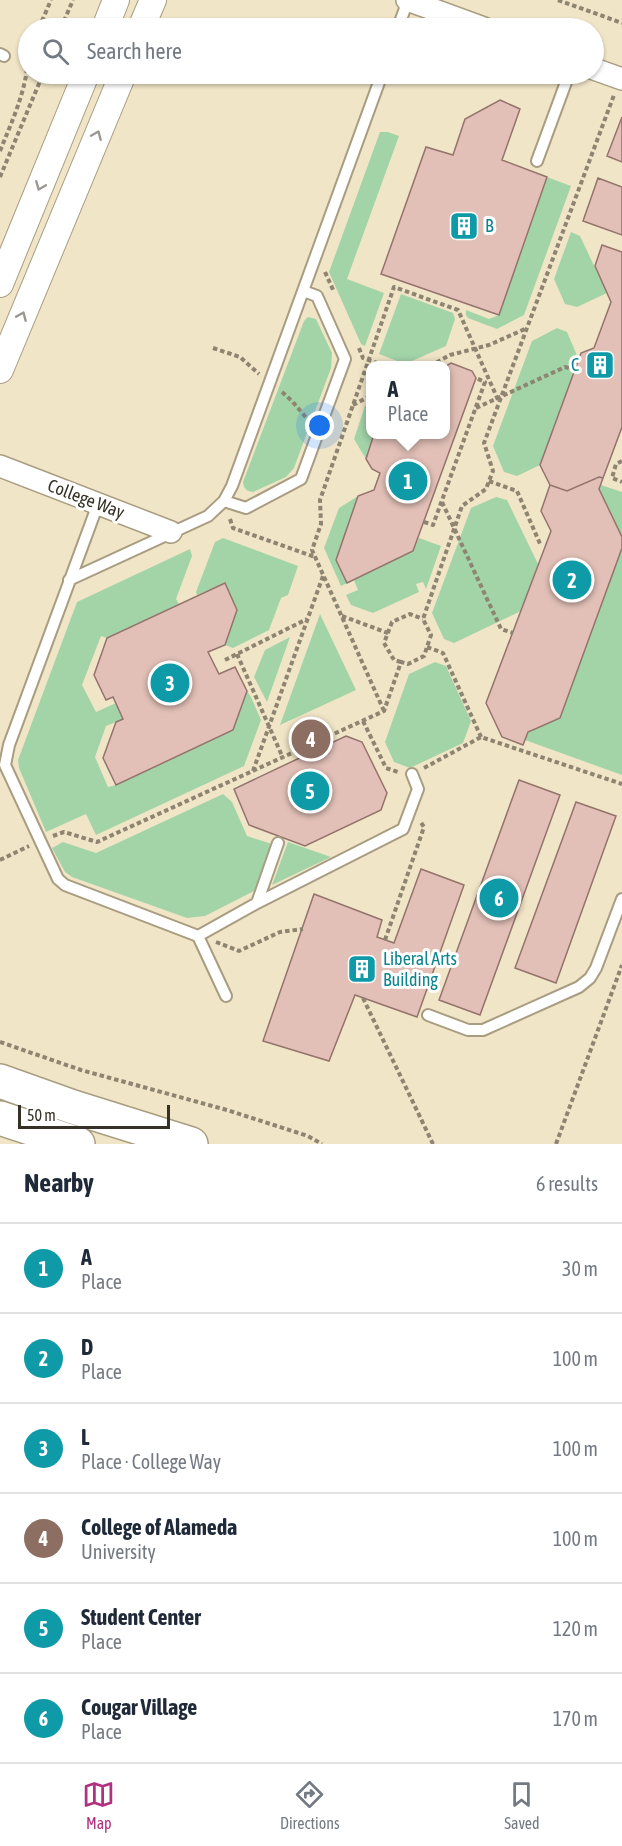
<!DOCTYPE html>
<html lang="en">
<head>
<meta charset="utf-8">
<style>
  :root { --surface:#fff; --page:#f6f6f7; --text:#1f2937; --muted:#747a83; --line:#e0e1e3; --accent:#b0317f }
  body { margin:0; font-family:"Asap Condensed",sans-serif; background:var(--page); color:var(--text) }
  .scale { position:absolute; left:18px; bottom:15px; width:152px; box-sizing:border-box; padding-left:6px; border:3px solid #363126; border-top:0; font-size:16px; line-height:21px; white-space:nowrap; color:#363126; -webkit-text-stroke:4px #fff; paint-order:stroke }
  .you { position:absolute; left:320px; top:426px; width:21px; height:21px; margin:-15px; border:4px solid #fff; border-radius:50%; background:#1a73e8; box-shadow:0 0 0 9px #1a73e833 }
  .badge { display:grid; place-items:center; width:39px; height:39px; border-radius:50%; background:var(--accent); color:#fff; font-size:20px; font-weight:700 }
  .pin { position:absolute; translate:-50% -50%; border:3px solid #fff; box-shadow:0 2px 6px #0006 }
  .popup { position:absolute; left:366px; top:361px; width:84px; height:78px; box-sizing:border-box; display:grid; place-content:center; border-radius:12px; background:var(--surface); filter:drop-shadow(0 2px 4px #0005); font-size:20px; white-space:nowrap; color:var(--muted) }
  .popup b { font-size:22px; color:var(--text) }
  .popup::after { content:''; position:absolute; left:50%; top:100%; margin-left:-12px; border:12px solid transparent; border-top-color:var(--surface) }
  .list { margin:0; padding:0; list-style:none }
  h2 { display:flex; justify-content:space-between; align-items:center; height:78px; margin:0; padding:0 24px; font-size:26px }
  h2 small { font-size:20px; font-weight:400; color:var(--muted) }
  .list li { display:grid; grid-template-columns:39px 1fr auto; gap:18px; align-items:center; box-sizing:border-box; height:90px; padding:0 24px; border-top:2px solid var(--line) }
  .list b { display:block; font-size:22px; white-space:nowrap }
  .list p { margin:0; font-size:20px; white-space:nowrap; color:var(--muted) }
  .list em { font-size:20px; font-style:normal; color:var(--muted) }
  .icon { flex:none; width:33px; height:33px; fill:none; stroke:currentColor; stroke-width:2; stroke-linecap:round; stroke-linejoin:round }
  .map { position:relative; flex:none; width:622px; height:1144px; overflow:hidden }
  .search { position:absolute; background:var(--surface); box-shadow:0 2px 4px #0004; left:18px; right:18px; top:18px; height:66px; display:flex; align-items:center; gap:15px; box-sizing:border-box; padding:0 21px; border-radius:33px; color:var(--muted); font-size:22px }
  .sheet { height:618px; background:var(--surface) }
  nav { display:flex; justify-content:space-around; align-items:center; box-sizing:border-box; height:84px; border-top:2px solid var(--line); background:var(--surface); font-size:16px; color:var(--muted) }
  nav a { display:grid; justify-items:center; gap:3px }
  nav .on { color:var(--accent) }
  .map>svg:first-child { display:block }
  .green { fill:#a3d4a8 }
  .building { fill:#e2c0b7; stroke:#93736b; stroke-width:1.5 }
  .lines { fill:none; stroke-linecap:round; stroke-linejoin:round }
  .service-casing { stroke:#a89d81; stroke-width:14 }
  .minor-casing { stroke:#a89d81; stroke-width:24 }
  .tertiary-casing { stroke:#a89d81; stroke-width:28 }
  .primary-casing { stroke:#a89d81; stroke-width:36 }
  .path { stroke:#8d8471; stroke-width:4; stroke-dasharray:4.5 3; stroke-linecap:butt }
  .service { stroke:#fff; stroke-width:10 }
  .minor { stroke:#fff; stroke-width:21 }
  .tertiary { stroke:#fff; stroke-width:26 }
  .primary { stroke:#fff; stroke-width:33 }
  .path-bridge { stroke:#8d8471; stroke-width:4; stroke-dasharray:4.5 3; stroke-linecap:butt }
  .oneway { stroke:#9a9892 }
  .labels { text-anchor:middle; stroke-width:6; stroke-linejoin:round; paint-order:stroke }
  .culture-label { font-size:18px; fill:#0d838f; stroke:#fff; text-anchor:start }
  .street-label { font-size:18px; fill:#363126; stroke:#fff }
</style>
</head>
<body>
<div class="map">
<svg width="622" height="1144" viewBox="0 0 622 1144">
  <rect width="100%" height="100%" fill="#f1e5c7"/>
  <path class="green" d="M380,132H388L399,136L347,279L384,293L365,346L361,344L329,272Z
    M547,177L571,186L524,315L497,329L468,318L466,315V310L489,319L499,315Z
    M571,232L580,236L607,293L577,307L565,304L554,279Z
    M401,294L453,313L455,319L446,346L405,364L379,354Z
    M308,317L316,319L332,353L331,368L294,468L286,477L253,492C246,491 244,489 243,482L304,321Z
    M557,328L567,332L579,360L540,465L517,476L504,472L493,446L532,341Z
    M370,403V434L374,435L366,459L354,439L365,406Z
    M601,485L622,492V537L599,489Z
    M358,496L336,560L347,583L341,586L324,548L339,508Z
    M496,497L507,500L538,564L521,611L454,643L444,639L432,613L471,508Z
    M223,538L298,566L288,595L281,598L269,630L233,648L225,645L237,610L225,583L197,595L196,592L215,542Z
    M419,538L441,546L426,589L423,582L416,584L419,592L373,613L351,605L346,595L358,590L354,580L413,551Z
    M622,548V775L525,740L528,732L560,718Z
    M190,549L192,556L176,599L179,604L107,638L101,636L82,685L96,712L116,703L123,719L106,726L95,757L108,787L116,785L233,730L247,691L251,697L261,720L244,766L96,835L86,814L46,832L19,768L18,760L77,602Z
    M320,614L356,690L280,725Z
    M290,637L267,702L254,677L265,650Z
    M435,662L446,666L471,721L463,743L410,768L394,762L385,742L409,674Z
    M223,794L232,802L247,836L272,844L256,890L205,916L187,918L72,877L65,872L52,848L63,842L96,853Z
    M288,842L331,857L272,885Z"/>
  <path class="building" d="M500,100L520,109L502,160L547,177L499,315L381,274L426,147L453,155L465,119Z
    M622,117V162L607,156Z
    M598,178L622,187V235L583,221Z
    M602,245L622,252V427L603,478L599,477L567,491L550,485L540,465L581,353L594,348L611,302L595,266Z
    M451,363L472,371L476,378L413,551L347,583L336,560L358,496L374,490L380,473L372,469L366,459L374,434H446V366Z
    M599,477L603,478L599,489L622,537V548L560,718L528,732L523,745L502,737L486,703L551,531L541,511L550,485L567,491Z
    M225,583L237,610L225,645L208,652L219,674L235,667L247,691L233,730L116,785L103,758L116,722L123,719L113,697L106,700L94,675L107,638Z
    M346,736L362,742L387,793L381,810L305,846L249,825L234,789Z
    M519,780L560,795L480,1015L439,1000Z
    M576,802L616,816L556,983L515,968Z
    M421,869L464,885L417,1017L355,995L329,1061L263,1041L314,894L382,920L377,937L394,943Z"/>
  <g class="lines">
    <g class="service-casing">
      <path id="service" d="M398,28L408,0
        M0,54L4,56
        M537,161L569,74
        M224,501L246,508L301,479L345,359L317,296L303,291
        M98,504L9,745L5,765L58,879L65,885L198,936L226,996
        M69,580L208,516L224,501L232,486L382,74
        M257,903L403,829L418,789L412,774
        M198,936L257,903L278,843
        M428,1015L468,1030H483L579,987L590,978L596,968L622,899"/>
    </g>
    <g class="minor-casing">
      <path id="minor" d="M407,0L484,28
        M594,69L622,79
        M0,466L171,532"/>
    </g>
    <g class="tertiary-casing">
      <path id="tertiary" d="M105,28L116,0
        M141,28L153,0
        M0,284L86,74
        M0,370L123,74"/>
    </g>
    <g class="primary-casing">
      <path id="primary" d="M0,1081L73,1107L191,1144
        M0,1118L78,1144"/>
    </g>
    <path class="path" d="M558,0L622,23
      M39,28L51,0
      M61,28L73,0
      M0,151C12,121 25,94 28,61
      M0,177L43,74
      M325,272L334,292
      M213,348L240,357L259,374
      M359,348L363,358L386,366
      M430,366L450,355L489,345L525,329
      M282,392L292,401L309,421
      M353,405L370,396
      M622,461L616,464L612,478L622,482
      M489,481L517,491L541,546
      M230,519L233,528L315,557
      M424,522L433,525L485,382L476,378
      M342,616L388,633
      M427,647L443,653L481,737
      M237,654L283,758
      M225,660L307,619
      M401,662L394,660L384,643L392,622L410,614L423,619
      M384,711L312,550L321,524L320,500L394,287L458,310L499,402
      M363,721L386,768L398,772
      M424,768L481,737L622,784
      M253,771L323,576
      M53,836L64,832L97,842L384,711L401,662L408,664L424,656L431,635L423,619L462,506L486,489L489,481L493,471L484,443L614,95
      M0,860L29,846
      M385,940L424,827L420,821
      M216,942L239,951L280,932L303,929
      M363,998L433,1144
      M0,1042L81,1070L227,1110L308,1136L322,1144
      M556,1144L622,965"/>
    <use href="#service" class="service"/>
    <use href="#minor" class="minor"/>
    <use href="#tertiary" class="tertiary"/>
    <use href="#primary" class="primary"/>
    <path class="path-bridge" d="M476,408L565,367L575,370
      M442,502L501,629L513,633"/>
  </g>
  <defs><path id="oneway-chevron" d="M-2-3.5L2.5 0L-2 3.5" fill="none" stroke-width="1.6" stroke-linecap="round" stroke-linejoin="round" transform="scale(1.5)"/></defs>
  <g class="oneway">
    <use href="#oneway-chevron" transform="translate(97 135) rotate(-67)"/>
    <use href="#oneway-chevron" transform="translate(40 186) rotate(112)"/>
    <use href="#oneway-chevron" transform="translate(22 316) rotate(-67)"/>
  </g>
  <defs>
    <g id="building-square" transform="scale(1.5)"><rect x="-9" y="-9" width="18" height="18" rx="4" fill="#0f9aa8" stroke="#fff"/><path d="M-4-6H4V6H1V3H-1V6H-4ZM-2.5-4.3h1.7v1.8h-1.7ZM.8-4.3h1.7v1.8H.8ZM-2.5-1h1.7V.8h-1.7ZM.8-1h1.7V.8H.8Z" fill="#fff"/></g>
  </defs>
  <g fill-rule="evenodd">
    <use href="#building-square" x="464" y="226"/>
    <use href="#building-square" x="600" y="365"/>
    <use href="#building-square" x="362" y="969"/>
  </g>
  <g class="labels">
    <g class="culture-label">
      <text x="485" y="232">B</text>
      <text x="579" y="371" text-anchor="end">C</text>
      <text x="383" y="965">Liberal Arts<tspan x="383" dy="21">Building</tspan></text>
    </g>
    <g class="street-label">
      <text transform="translate(86 499) rotate(21)" y="6">College Way</text>
    </g>
  </g>
</svg>
<div class="scale">50 m</div>
<div class="you"></div>
<div class="pin badge" style="left:408px;top:481px;background:#0f9aa8">1</div>
<div class="popup"><b>A</b>Place</div>
<div class="pin badge" style="left:572px;top:580px;background:#0f9aa8">2</div>
<div class="pin badge" style="left:170px;top:683px;background:#0f9aa8">3</div>
<div class="pin badge" style="left:311px;top:739px;background:#8d6e63">4</div>
<div class="pin badge" style="left:310px;top:791px;background:#0f9aa8">5</div>
<div class="pin badge" style="left:499px;top:898px;background:#0f9aa8">6</div>
<div class="search"><svg class="icon" aria-label="search" viewBox="0 0 24 24"><circle cx="10" cy="10" r="6"/><path d="M15 15l6 6"/></svg>Search here</div>
</div>
<section class="sheet">
<h2>Nearby<small>6 results</small></h2>
<ul class="list">
<li><span class="badge" style="background:#0f9aa8">1</span><div><b>A</b><p>Place</p></div><em>30 m</em></li>
<li><span class="badge" style="background:#0f9aa8">2</span><div><b>D</b><p>Place</p></div><em>100 m</em></li>
<li><span class="badge" style="background:#0f9aa8">3</span><div><b>L</b><p>Place · College Way</p></div><em>100 m</em></li>
<li><span class="badge" style="background:#8d6e63">4</span><div><b>College of Alameda</b><p>University</p></div><em>100 m</em></li>
<li><span class="badge" style="background:#0f9aa8">5</span><div><b>Student Center</b><p>Place</p></div><em>120 m</em></li>
<li><span class="badge" style="background:#0f9aa8">6</span><div><b>Cougar Village</b><p>Place</p></div><em>170 m</em></li>
</ul>
</section>
<nav>
<a class="on"><svg class="icon" aria-label="map" viewBox="0 0 24 24"><path d="M3 6l6-2 6 2 6-2v14l-6 2-6-2-6 2zM9 4v14M15 6v14"/></svg>Map</a>
<a><svg class="icon" aria-label="directions" viewBox="0 0 24 24"><path d="M12 3l9 9-9 9-9-9zM9 14v-3h6M13 9l2 2-2 2"/></svg>Directions</a>
<a><svg class="icon" aria-label="saved" viewBox="0 0 24 24"><path d="M7 4h10v16l-5-4-5 4z"/></svg>Saved</a>
</nav>
</body>
</html>
